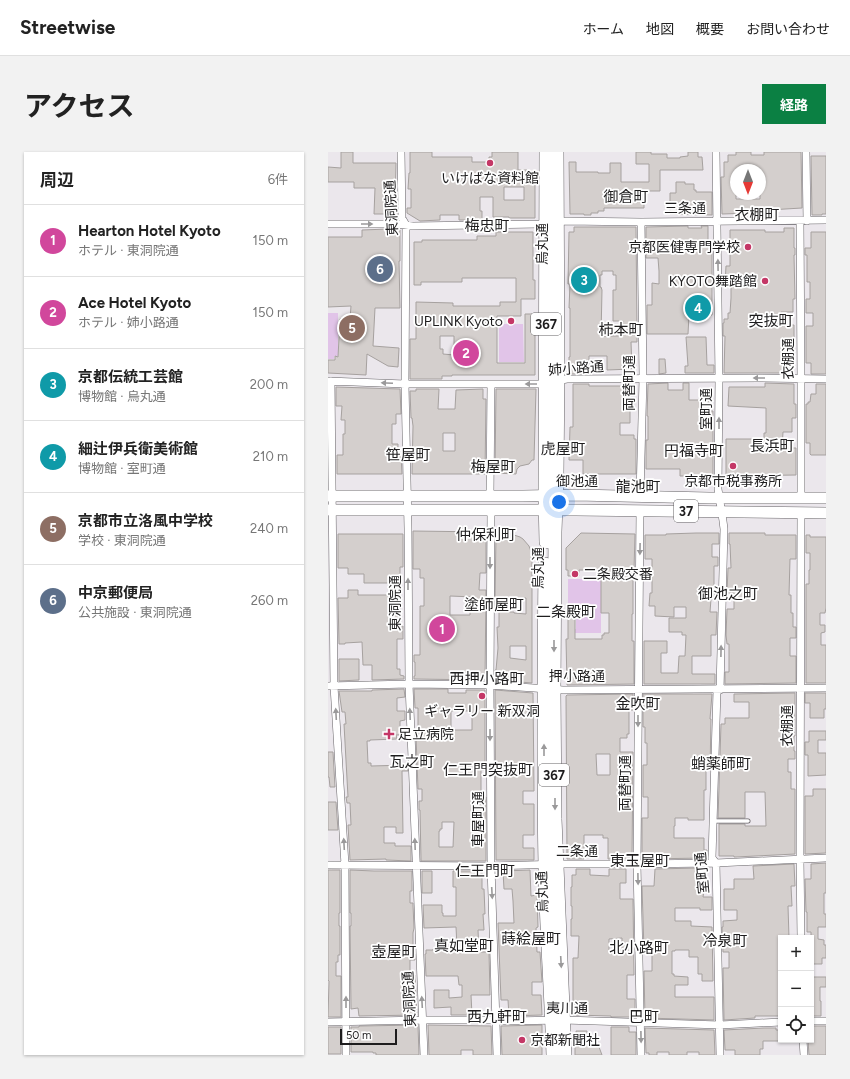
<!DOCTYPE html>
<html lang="ja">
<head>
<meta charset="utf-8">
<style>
  :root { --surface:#fff; --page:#f2f2f2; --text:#222; --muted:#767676; --line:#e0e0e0; --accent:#0b8043 }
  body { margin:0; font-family:Figtree,"Noto Sans JP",sans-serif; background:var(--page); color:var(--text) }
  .controls { position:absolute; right:12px; bottom:12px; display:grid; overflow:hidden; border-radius:0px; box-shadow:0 1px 3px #0004 }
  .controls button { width:36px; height:36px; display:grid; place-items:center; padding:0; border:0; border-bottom:1px solid var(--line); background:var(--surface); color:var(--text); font:20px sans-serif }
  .compass { position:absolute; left:402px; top:12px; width:36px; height:36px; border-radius:50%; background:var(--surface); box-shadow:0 1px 3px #0004; rotate:180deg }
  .scale { position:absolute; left:12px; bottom:10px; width:57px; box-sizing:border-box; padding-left:4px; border:2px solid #1e1d1e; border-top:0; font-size:11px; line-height:14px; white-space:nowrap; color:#1e1d1e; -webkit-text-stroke:3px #fff; paint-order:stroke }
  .you { position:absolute; left:231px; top:350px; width:14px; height:14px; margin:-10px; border:3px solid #fff; border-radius:50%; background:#1a73e8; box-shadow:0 0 0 6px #1a73e833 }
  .badge { display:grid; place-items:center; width:26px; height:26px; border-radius:50%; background:var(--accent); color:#fff; font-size:13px; font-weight:700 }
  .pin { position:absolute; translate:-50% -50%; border:2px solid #fff; box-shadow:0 1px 4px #0006 }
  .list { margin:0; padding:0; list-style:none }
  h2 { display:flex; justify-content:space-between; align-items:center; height:52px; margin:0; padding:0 16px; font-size:17px }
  h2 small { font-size:13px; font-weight:400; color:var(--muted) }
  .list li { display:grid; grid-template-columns:26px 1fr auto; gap:12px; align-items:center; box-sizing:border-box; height:72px; padding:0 16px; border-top:1px solid var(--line) }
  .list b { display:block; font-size:15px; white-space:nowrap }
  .list p { margin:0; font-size:13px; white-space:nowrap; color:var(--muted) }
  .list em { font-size:13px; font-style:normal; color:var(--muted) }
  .icon { flex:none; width:22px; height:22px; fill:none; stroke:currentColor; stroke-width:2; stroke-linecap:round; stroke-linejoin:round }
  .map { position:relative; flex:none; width:498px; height:903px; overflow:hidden; border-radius:0px }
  header { display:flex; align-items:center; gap:24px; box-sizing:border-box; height:56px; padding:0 20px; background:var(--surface); border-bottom:1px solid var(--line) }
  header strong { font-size:19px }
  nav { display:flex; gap:22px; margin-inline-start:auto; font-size:14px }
  .intro { display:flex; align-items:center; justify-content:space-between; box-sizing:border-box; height:96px; padding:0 24px }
  h1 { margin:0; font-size:28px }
  .button { padding:10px 18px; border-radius:0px; background:var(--accent); color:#fff; font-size:14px; font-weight:700 }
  main { display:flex; gap:24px; padding:0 24px }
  aside { flex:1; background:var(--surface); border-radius:0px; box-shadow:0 1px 3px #0004 }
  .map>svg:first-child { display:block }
  .green { fill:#e1c4e8 }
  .building { fill:#d4cfcd; stroke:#a6a19f; fill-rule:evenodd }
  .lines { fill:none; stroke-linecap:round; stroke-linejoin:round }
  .lane-casing { stroke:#666367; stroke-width:5 }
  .street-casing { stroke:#666367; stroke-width:8 }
  .primary-casing { stroke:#666367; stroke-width:12 }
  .highway-casing { stroke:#666367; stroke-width:14 }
  .lane { stroke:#fff; stroke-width:3.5 }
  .street { stroke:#fff; stroke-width:7 }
  .primary { stroke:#fff; stroke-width:11 }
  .highway { stroke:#fff; stroke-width:13 }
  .oneway { fill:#9a999a }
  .poi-dot { fill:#c43766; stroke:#fff; stroke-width:1.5 }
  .labels { text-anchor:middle; stroke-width:3.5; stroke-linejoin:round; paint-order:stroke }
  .shield { fill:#fff; stroke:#626162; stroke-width:1 }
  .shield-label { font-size:13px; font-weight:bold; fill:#1e1d1e }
  .poi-label { font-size:14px; fill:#1e1d1e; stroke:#fff }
  .street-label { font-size:14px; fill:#1e1d1e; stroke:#fff }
  .neighbourhood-label { font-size:15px; fill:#1e1d1e; stroke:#fff }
</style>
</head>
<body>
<header>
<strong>Streetwise</strong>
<nav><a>ホーム</a><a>地図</a><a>概要</a><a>お問い合わせ</a></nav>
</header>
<div class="intro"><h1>アクセス</h1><a class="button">経路</a></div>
<main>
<aside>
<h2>周辺<small>6件</small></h2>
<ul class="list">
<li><span class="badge" style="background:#d1479c">1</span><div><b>Hearton Hotel Kyoto</b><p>ホテル · 東洞院通</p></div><em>150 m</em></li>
<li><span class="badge" style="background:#d1479c">2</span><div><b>Ace Hotel Kyoto</b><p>ホテル · 姉小路通</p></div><em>150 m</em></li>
<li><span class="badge" style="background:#0f9aa8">3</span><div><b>京都伝統工芸館</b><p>博物館 · 烏丸通</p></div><em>200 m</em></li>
<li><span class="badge" style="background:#0f9aa8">4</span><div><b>細辻伊兵衛美術館</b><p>博物館 · 室町通</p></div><em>210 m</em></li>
<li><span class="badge" style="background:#8d6e63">5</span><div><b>京都市立洛風中学校</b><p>学校 · 東洞院通</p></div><em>240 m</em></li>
<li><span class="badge" style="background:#5c6f8a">6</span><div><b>中京郵便局</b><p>公共施設 · 東洞院通</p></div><em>260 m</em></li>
</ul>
</aside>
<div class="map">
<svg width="498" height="903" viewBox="0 0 498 903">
  <rect width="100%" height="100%" fill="#ebe7ec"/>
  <path class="green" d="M0,161H10V204H6V207H0Z
    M171,172H195L196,210H171Z
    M240,427H273V481H246V477H248V462H240Z"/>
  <path class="building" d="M13,0H25V11H68L67,53H69V67H60V62H46L47,36H26V30H0V15L13,16Z
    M82,0H104V5H144V10H161V5H164V0H190V18H199V22H207V66H181V65H165V45H152V59H154V68H131V63H112V68L92,69L79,61V56H83V37H80L81,21H82ZM176,35H196V48H176Z
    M308,0H323V2H339V6H352V5L360,4V0H370V5H374L375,18H332V39H316V56H276V59H270V61H263V63H256V62H242L241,10H248V20H270V21H282V11H293V30H321V12H308Z
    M408,0H423V3H436V0H473L474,56L424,59V61L394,62L393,25H396V10H400V3H408ZM408,18H432V47H408Z
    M483,4H498V62H494V63H484Z
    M348,30H357V32H366V38H368V40H384V63L342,62V41H348Z
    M360,74V76H374L373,74H380V96H384V163H361L360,182H319V153H324V131L331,132V119L330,106H318V75Z
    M246,75H308L309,181V190H303L304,217L279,218V204H261V222H241V205H242V156H241L242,132H240L241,80H246ZM274,119H285V123H288V138H285V169H295V184H273L274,138L273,135H272V123H274Z
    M456,76H466V96H467V103H466L467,147H465V160H453V173H466V210H455V221H396L397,184H395V171H396V167H400V161H402L403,146V132H397L398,114H402V78H437V80H456Z
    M60,77L72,78V109H71L72,156H47L45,194L71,196L70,215L60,214L39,202L38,223L0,221V208H7V204L10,205L12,167H22L23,154L0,155V85H34V78Z
    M168,80H205V128H207V147H193V164H169V211H197V162H207V223H124V224H114V227H82V187H88V150L125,151V154H172V150H188V126H134V130H93V133H86V90H94V88H149V84H168ZM112,184H126V203L115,202V197H112Z
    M483,80H498V222H483V211H478V174H485V161H478V147H482V130H479V103H477V96H483Z
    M358,185H378L379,213H386V221H357V214H360Z
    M331,207H337L338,221L331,222Z
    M340,231V238H355V231H361V248H381V259H385V324H352V317H318V288H320V264H319L320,232Z
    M437,231L466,232V252H468V266H464V280H455L454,296H468V323L398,324V287H436V281H438V256L400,254L401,235H437Z
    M245,232H261V234H302V271H292V283H306V287H308V322H255V308H241L242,275H245Z
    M488,232H498V303H483L482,302V291H478V252H480V250H482L483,242H488Z
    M8,235L72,237L73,262H68V272H64V292H70V303H73L74,322H9V303H15V282H17V268H13L14,254H8Z
    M88,237H111L110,257H127L128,238L155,237V247H158L157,322H84L85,274L84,266H83L82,239H88ZM115,281H127V299H115Z
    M168,237H208L206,308H204L201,312L192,314L189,317L188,322L167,321Z
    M85,379L158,380V421H152L151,438H158L157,528L86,527V524H87V510H86V503H92V454H96V426H92V417H85ZM122,444L146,445V457H142V463H122Z
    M253,381L307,382L306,418H305V462H304V489H306V532L239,533L238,487H240V462H247V487H274V483H276V481H281V461H273V418H251V424H240V418H238V396Z
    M368,381H391V392H384V405H390V414H386V448L383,447L382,460H389L388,483H383V504H364V522H387V532H316V489H339V501H333V521H350L351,504H357L358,483H354V480H341V466H358V455H346V465L327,464V454H321L322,441H324V407H317V383H338V382Z
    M401,381H437V383H468V407H462L461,443H463V461H465V475H468V486H462V504H468V531L397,532V520H401V492H399L398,483L399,457H406V441H399L400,416H403L402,392H401Z
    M10,382H75V415H72V431H36V422H20V416H10Z
    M168,382H183L192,385L195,387L201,394L204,402V531L167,528V518H168L170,496L169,475H171V460H186V461L198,462V446H179V448H167ZM182,494H198V508L182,506Z
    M478,383H482V385H498V456L497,461H492V473H497V480L493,481V493H498V531H478V432H481V418H482V401H478Z
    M20,438H30V443H72V474H75V487H69V517H72V523L76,524V527L44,528V513H35L34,490L17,491V492H11L10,446H20Z
    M11,507H31V528L11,529Z
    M76,537L77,545L69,546V559H77V568L72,569V583H68L69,587L42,588V589H39L40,611H43V614L79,613L80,619H74L75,681H68V675H56V691H67V694H83V709L58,708V707L22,708L20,673H23L22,651H19L18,645H20L16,572H18L17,560H14L11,539H44V538Z
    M86,537H120V541H138V538H157V618H153V645H158V709H93L92,658H91V649H94V637H90L88,584H90V556H87ZM123,559H144V578H123ZM114,670H126L125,695H111V679H112V677H114Z
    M167,538L205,541L206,639H195V652H206V683H195V696H206V708H168Z
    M467,541V584H466V599H467V607H460V620H463V637H467V702L408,705H406V704H391V672H417V674H438L437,640H417V666H390L393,572H397V566H421V550H406V542Z
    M477,541H498V557H496V566H482V551H477Z
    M305,542V558H301V582H299V586H292V600H305L304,707H280V686H275V683H256V707H239L238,544L239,543ZM268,602H282V623H269Z
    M315,542H384L382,567H383L382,618H378V638H376V668H360V666H347V674H346V686H376V698H379V706L314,707V666H320V645H315V613H319V591H317V575H315Z
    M481,579H498V588H490V601H498V623L480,624V603H477V590H481Z
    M0,600H5L7,635H2L1,625H0Z
    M485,637H498V701L477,702V644H485Z
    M0,650H8L10,678H0Z
    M498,711V741H496V762H498V775H490V787L496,788V793H498V806H494V812H483V780H479V760H478L477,727H483V712Z
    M466,712L467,734H463L464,754H460L461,786H453V864H427V866L396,868L395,816H401V800H395L394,775H395V769L409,768V758H396V737H406V727H426L425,714Z
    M370,716V739H376L375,745H384V758H372V756H347V769H363V774L384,775L385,829H374V822H370V805H361V798H347V799H344V822H346V824L360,825V833H347V845H386V868L317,866L316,819H324V799H316L314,734H326L327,717Z
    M248,717H262V723L281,724V717H298V731H292V747H305L306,823H299V847H307V865H283V864L245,863V806H250L251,784H243V767H244V754H243V735H244V723H248ZM294,786V798H281V787Z
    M0,718H12V761H11V774H12V803H10V810H8V824H13V865H0L1,829L0,828Z
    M22,718L46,719H84V739H82V751H85V753L86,776L85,781V802H87V808H82V823H87L89,863L31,864L30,856L23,857L22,774H23V761H22Z
    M202,718L203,744L209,743L210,775L208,776L209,800H212L214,830H204V843H213L214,863L181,864L180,848H173L170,771H186L185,749L184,737H176L175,719Z
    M94,719H104V741H94Z
    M125,719H154V737H156L157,762H155L156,778H150L151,799L153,798V800H161L162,843H143L144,863H123V855L106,856V838H121V846L134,845V833H131L130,824H98L97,802H98V798H105V797L112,796V795H129L128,775L96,776L95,753H114V761H115V764H128V735H125Z
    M483,825H498V835H492V849H493V864H483Z
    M90,873L91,903H48V901H45V900H23V875H31V874Z
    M100,873L163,874L164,903H145V898H133V903H101Z
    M214,873V903H174L173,874Z
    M483,874H498V903H481L480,888H483Z
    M0,875H13V902H0Z
    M283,875H301V880H308V903H283Z
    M317,876L386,878L387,903H371V900H359V903H341V900H329V903H321V901H318Z
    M436,876H448V878H453V889H435V897H432V903H407V898H397L396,878Z
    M248,879H259V887H268V895H271L274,903H247V887H249Z"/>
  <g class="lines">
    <g class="lane-casing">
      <path id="lane" d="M385,669H420"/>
    </g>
    <g class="street-casing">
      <path id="street" d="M73,0L74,66L78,73L77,232L80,376L81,532L96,903
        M388,0L391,226L390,337L395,369L396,377L392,538
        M478,0L479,69
        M472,69L473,226V346
        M0,72H68L85,74L211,72L238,69L313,70L498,68
        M0,229L77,232H211L239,227L431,226L498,227
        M3,229L6,534L17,713L18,903
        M162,344L163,232
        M312,344L315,226L313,70
        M163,358L162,533L163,714L169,903
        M312,358L309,712L313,903
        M473,361L472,707L473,786
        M0,534L81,532L162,533L235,538L498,536
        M389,538L384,706L388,711L392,903
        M0,713L163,714L236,712H309L388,711L498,706
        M483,869H498
        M0,870L95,868H169L173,869L236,868L392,873L453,870
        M475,888L476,903"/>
    </g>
    <g class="primary-casing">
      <path id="primary" d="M0,344H195L248,343L381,346H498
        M0,358H248L498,361"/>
    </g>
    <g class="highway-casing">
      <path id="highway" d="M218,0L217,344L218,390
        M229,0L230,217L229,323L227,380L226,538L227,667L237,903
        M217,412C216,512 215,612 217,712C218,776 223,839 225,903"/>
    </g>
    <use href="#lane" class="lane"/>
    <use href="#street" class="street"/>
    <use href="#primary" class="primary"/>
    <use href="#highway" class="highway"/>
  </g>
  <defs><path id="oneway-solid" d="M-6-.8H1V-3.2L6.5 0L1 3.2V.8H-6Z"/></defs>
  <g class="oneway">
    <use href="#oneway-solid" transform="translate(39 72)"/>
    <use href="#oneway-solid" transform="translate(390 113) rotate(-91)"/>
    <use href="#oneway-solid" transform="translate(431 226) rotate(-180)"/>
    <use href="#oneway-solid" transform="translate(59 231) rotate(-178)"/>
    <use href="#oneway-solid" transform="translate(203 232) rotate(180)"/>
    <use href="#oneway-solid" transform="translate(391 271) rotate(-90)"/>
    <use href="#oneway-solid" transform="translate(312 397) rotate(91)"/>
    <use href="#oneway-solid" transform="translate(162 411) rotate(90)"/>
    <use href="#oneway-solid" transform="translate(80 432) rotate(-90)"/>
    <use href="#oneway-solid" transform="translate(226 494) rotate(90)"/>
    <use href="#oneway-solid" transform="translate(393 499) rotate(-89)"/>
    <use href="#oneway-solid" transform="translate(8 562) rotate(-93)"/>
    <use href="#oneway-solid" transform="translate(82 562) rotate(-92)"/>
    <use href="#oneway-solid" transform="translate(310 569) rotate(90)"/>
    <use href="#oneway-solid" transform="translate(162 583) rotate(90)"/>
    <use href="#oneway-solid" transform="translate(216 598) rotate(-90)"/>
    <use href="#oneway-solid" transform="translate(227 652) rotate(90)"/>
    <use href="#oneway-solid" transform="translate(16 692) rotate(-93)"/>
    <use href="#oneway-solid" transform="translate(87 692) rotate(-92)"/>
    <use href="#oneway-solid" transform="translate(310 727) rotate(89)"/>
    <use href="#oneway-solid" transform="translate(164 741) rotate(87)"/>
    <use href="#oneway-solid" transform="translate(233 810) rotate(87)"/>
    <use href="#oneway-solid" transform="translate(18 850) rotate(-90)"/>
    <use href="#oneway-solid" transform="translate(94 850) rotate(-93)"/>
    <use href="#oneway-solid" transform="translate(313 885) rotate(89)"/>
  </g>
  <g class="poi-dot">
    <circle cx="162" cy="11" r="4"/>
    <circle cx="420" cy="95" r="4"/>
    <circle cx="437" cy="129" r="4"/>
    <circle cx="183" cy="169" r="4"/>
    <circle cx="405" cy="314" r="4"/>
    <circle cx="247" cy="422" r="4"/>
    <circle cx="154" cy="544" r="4"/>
    <path d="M59 576h4v4h4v4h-4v4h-4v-4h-4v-4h4z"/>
    <circle cx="194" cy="888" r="4"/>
  </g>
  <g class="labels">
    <g class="shield">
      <rect x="203" y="161" width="30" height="22" rx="3"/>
      <rect x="346" y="348" width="24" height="22" rx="3"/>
      <rect x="211" y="612" width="30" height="22" rx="3"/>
    </g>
    <g class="shield-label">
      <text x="218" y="177">367</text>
      <text x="358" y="364">37</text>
      <text x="226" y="628">367</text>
    </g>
    <g class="poi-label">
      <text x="162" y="31">いけばな資料館</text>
      <text x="412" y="100" text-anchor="end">京都医健専門学校</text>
      <text x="429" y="134" text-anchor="end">KYOTO舞踏館</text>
      <text x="175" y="174" text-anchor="end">UPLINK Kyoto</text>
      <text x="405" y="334">京都市税事務所</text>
      <text x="255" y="427" text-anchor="start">二条殿交番</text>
      <text x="154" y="564">ギャラリー 新双洞</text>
      <text x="70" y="587" text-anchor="start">足立病院</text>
      <text x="202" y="893" text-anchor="start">京都新聞社</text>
    </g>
    <g class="street-label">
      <text transform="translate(63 56) rotate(-93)" y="5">東洞院通</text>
      <text x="357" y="61">三条通</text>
      <text transform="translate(214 92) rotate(-90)" y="5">烏丸通</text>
      <text transform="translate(460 207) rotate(-90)" y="5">衣棚通</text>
      <text transform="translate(248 216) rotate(-4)" y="5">姉小路通</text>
      <text transform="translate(301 231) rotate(-90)" y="5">両替町通</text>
      <text transform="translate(378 257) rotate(-90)" y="5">室町通</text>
      <text x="249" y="334">御池通</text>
      <text transform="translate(210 416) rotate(-90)" y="5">烏丸通</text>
      <text transform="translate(67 451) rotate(-90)" y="5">東洞院通</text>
      <text x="249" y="529">押小路通</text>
      <text transform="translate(459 574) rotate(-90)" y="5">衣棚通</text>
      <text transform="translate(297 631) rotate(-90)" y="5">両替町通</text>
      <text transform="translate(150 667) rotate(-90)" y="5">車屋町通</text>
      <text x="249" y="704">二条通</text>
      <text transform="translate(374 721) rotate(-95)" y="5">室町通</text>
      <text transform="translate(214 740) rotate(-92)" y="5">烏丸通</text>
      <text transform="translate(81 847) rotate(-93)" y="5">東洞院通</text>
      <text transform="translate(239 856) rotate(1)" y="5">夷川通</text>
    </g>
    <g class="neighbourhood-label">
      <text x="298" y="50">御倉町</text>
      <text x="429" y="68">衣棚町</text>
      <text x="159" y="79">梅忠町</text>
      <text x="443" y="174">突抜町</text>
      <text x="293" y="183">柿本町</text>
      <text x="444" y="299">長浜町</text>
      <text x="235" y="302">虎屋町</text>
      <text x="366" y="304">円福寺町</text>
      <text x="80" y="308">笹屋町</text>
      <text x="165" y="320">梅屋町</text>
      <text x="310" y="340">龍池町</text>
      <text x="158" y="388">仲保利町</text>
      <text x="400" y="447">御池之町</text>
      <text x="166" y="458">塗師屋町</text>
      <text x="238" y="465">二条殿町</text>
      <text x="159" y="532">西押小路町</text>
      <text x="310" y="557">金吹町</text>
      <text x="84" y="615">瓦之町</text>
      <text x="393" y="617">蛸薬師町</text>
      <text x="160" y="623">仁王門突抜町</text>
      <text x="312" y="714">東玉屋町</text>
      <text x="157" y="724">仁王門町</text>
      <text x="203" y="792">蒔絵屋町</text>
      <text x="397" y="794">冷泉町</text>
      <text x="136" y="799">真如堂町</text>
      <text x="311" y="801">北小路町</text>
      <text x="66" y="805">壺屋町</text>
      <text x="169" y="870">西九軒町</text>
      <text x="316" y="870">巴町</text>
    </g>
  </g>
</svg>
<div class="controls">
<button>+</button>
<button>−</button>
<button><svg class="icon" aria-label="locate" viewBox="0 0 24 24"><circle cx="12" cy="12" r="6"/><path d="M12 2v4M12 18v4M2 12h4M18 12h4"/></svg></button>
</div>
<svg class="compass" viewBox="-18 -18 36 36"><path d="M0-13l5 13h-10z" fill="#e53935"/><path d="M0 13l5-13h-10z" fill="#767676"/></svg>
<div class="scale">50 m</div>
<div class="you"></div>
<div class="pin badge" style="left:114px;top:477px;background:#d1479c">1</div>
<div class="pin badge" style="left:138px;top:201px;background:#d1479c">2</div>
<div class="pin badge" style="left:256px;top:128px;background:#0f9aa8">3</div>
<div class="pin badge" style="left:370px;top:156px;background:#0f9aa8">4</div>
<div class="pin badge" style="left:24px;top:176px;background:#8d6e63">5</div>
<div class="pin badge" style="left:52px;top:117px;background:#5c6f8a">6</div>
</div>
</main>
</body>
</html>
